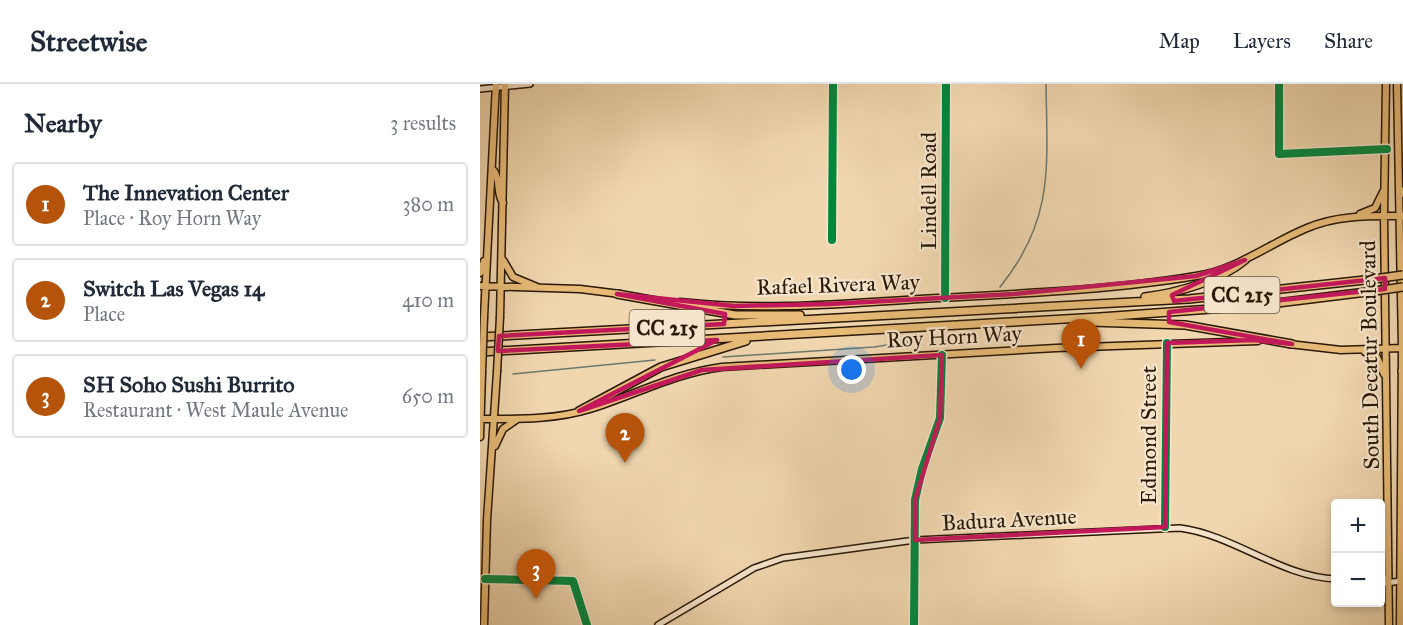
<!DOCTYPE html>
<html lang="en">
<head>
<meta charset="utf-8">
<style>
  :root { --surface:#fff; --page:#f6f6f7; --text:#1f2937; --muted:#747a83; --line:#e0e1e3; --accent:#b45309 }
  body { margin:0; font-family:"IM FELL Great Primer",serif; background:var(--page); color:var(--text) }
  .controls { position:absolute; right:18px; bottom:18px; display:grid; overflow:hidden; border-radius:6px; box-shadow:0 3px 9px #0003 }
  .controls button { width:54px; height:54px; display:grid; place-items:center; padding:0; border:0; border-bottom:2px solid var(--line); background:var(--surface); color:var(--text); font:30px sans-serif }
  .you { position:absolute; left:372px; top:286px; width:21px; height:21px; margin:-15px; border:4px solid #fff; border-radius:50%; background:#1a73e8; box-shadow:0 0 0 9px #1a73e833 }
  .badge { display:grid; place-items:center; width:39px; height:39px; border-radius:50%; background:var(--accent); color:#fff; font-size:20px; font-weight:700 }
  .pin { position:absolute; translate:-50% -50px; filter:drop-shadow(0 2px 3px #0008) }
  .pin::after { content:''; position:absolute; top:32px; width:21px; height:18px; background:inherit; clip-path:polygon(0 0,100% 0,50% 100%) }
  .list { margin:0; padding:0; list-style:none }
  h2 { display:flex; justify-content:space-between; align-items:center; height:78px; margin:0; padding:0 24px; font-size:26px }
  h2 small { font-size:20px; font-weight:400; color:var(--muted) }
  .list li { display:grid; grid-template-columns:39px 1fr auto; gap:18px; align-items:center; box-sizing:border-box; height:84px; margin:0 12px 12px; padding:0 12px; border:2px solid var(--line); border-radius:6px }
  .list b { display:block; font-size:22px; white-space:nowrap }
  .list p { margin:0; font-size:20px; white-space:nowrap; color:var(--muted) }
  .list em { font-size:20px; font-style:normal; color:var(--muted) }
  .map { position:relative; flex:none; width:923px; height:541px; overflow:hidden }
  header { display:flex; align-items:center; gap:36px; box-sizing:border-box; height:84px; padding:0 30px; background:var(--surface); border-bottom:2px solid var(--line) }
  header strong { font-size:28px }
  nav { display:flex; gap:33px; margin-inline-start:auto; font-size:21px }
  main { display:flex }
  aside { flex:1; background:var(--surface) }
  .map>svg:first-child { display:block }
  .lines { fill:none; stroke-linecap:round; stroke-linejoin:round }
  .stream { stroke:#6d796c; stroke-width:1.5 }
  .street-casing { stroke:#5a4830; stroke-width:7 }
  .secondary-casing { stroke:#281805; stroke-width:8 }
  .primary-casing { stroke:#281805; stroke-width:9 }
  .highway-casing { stroke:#281805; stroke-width:10 }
  .street { stroke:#f6e5cc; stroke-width:4 }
  .secondary { stroke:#f6e5cc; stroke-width:5 }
  .primary { stroke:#e8bc78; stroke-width:6 }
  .highway { stroke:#e8bc78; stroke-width:7 }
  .primary-bridge-casing { stroke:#281805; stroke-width:9; stroke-linecap:butt }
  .highway-bridge-casing { stroke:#281805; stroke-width:10; stroke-linecap:butt }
  .primary-bridge { stroke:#e8bc78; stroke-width:6 }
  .highway-bridge { stroke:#e8bc78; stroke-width:7 }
  .cycleway-casing { stroke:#f6e5cc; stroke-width:11 }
  .cycleway { stroke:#00873e; stroke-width:8 }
  .marked { fill:none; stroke:#c2185b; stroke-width:4.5; stroke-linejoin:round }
  .labels { text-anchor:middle; stroke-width:4.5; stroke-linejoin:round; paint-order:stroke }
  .shield { fill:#f6e5cc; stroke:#665641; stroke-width:1.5 }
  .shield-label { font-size:21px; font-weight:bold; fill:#281805 }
  .street-label { font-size:22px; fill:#281805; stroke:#f6e5cc }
</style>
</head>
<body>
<header>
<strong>Streetwise</strong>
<nav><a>Map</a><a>Layers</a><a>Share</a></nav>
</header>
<main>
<aside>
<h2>Nearby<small>3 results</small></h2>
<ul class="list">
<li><span class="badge">1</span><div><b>The Innevation Center</b><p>Place · Roy Horn Way</p></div><em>380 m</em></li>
<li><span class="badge">2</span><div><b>Switch Las Vegas 14</b><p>Place</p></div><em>410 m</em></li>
<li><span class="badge">3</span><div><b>SH Soho Sushi Burrito</b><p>Restaurant · West Maule Avenue</p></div><em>650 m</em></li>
</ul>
</aside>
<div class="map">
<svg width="923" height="541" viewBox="0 0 923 541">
  <rect width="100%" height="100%" fill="#f1d7b0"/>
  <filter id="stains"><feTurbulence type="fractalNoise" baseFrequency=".00333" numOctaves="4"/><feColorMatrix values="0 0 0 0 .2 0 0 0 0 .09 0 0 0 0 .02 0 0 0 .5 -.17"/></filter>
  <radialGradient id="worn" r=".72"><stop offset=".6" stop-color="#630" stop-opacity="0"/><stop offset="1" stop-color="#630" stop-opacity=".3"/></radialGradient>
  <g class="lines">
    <path class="stream" d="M520,203C575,135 567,81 566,0
      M243,273L394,263L433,257
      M33,290L175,276"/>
    <g class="street-casing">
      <path id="street" d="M799,0V70L906,65
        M352,156L353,0
        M6,495L93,497L107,541"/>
    </g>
    <g class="secondary-casing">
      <path id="secondary" d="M0,5L50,0
        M465,214L466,0
        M685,443L687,259
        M900,491L909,497
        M900,500L920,497
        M178,541L274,484L303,474L435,456L700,444C754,451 801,493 856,495
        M434,541L435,416L442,385L460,334L462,271"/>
    </g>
    <g class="primary-casing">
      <path id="primary" d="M906,0L904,132L909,541
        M917,0L922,264L920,541
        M14,87C21,97 16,109 23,119
        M880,130L895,124L903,108
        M23,176L33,193L57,203
        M0,189L4,177
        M0,202L100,205L140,210
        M200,218C280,227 360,220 440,215C530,210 627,207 716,192C757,186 790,159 827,144C857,131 889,132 921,132
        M4,233L16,0
        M20,233L25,0
        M809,260L861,266L922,264
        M885,268L897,273L904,290
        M0,335C38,335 74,336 110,325C155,311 195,289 242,283L576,264L778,257
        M0,353L2,289
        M15,362L23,345L36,336
        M4,541L7,436L17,288"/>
    </g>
    <g class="highway-casing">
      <path id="highway" d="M920,106L923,109
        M921,132H923
        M137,210L255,231H320
        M665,213C697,209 740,197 765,176
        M610,238L705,241L812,260
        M0,253L709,215L894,195
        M922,264H923
        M0,268L620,233L773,222L895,207
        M922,287L923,285
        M99,327L181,283L266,257"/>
    </g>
    <use href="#street" class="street"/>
    <use href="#secondary" class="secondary"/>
    <use href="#primary" class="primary"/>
    <use href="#highway" class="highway"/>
    <g class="primary-bridge-casing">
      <path id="primary-bridge" d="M17,288L20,233
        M2,289L4,233"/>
    </g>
    <g class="highway-bridge-casing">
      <path id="highway-bridge" d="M894,195L923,191
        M895,207L923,203"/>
    </g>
    <use href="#primary-bridge" class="primary-bridge"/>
    <use href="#highway-bridge" class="highway-bridge"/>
    <g class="cycleway-casing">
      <path id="cycleway" d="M799,0V70L907,65
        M352,156L353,0
        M465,214L466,0
        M685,443L687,259
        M5,495L93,497L107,541
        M434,541L435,416L442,385L460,334L462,271"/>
    </g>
    <use href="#cycleway" class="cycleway"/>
  </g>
  <path class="marked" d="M765,176L692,211L694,217L905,194V205L689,228V238L812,260L773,256L687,259L685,443L435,456V416L460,334L462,271L222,286L99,327L237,256L18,267L19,252L244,240L245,230L137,210L254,222L349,220L534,210L716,192Z"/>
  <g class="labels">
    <g class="shield">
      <rect x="724.5" y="193" width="75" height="36" rx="4.5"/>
      <rect x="149.5" y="226" width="75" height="36" rx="4.5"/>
    </g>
    <g class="shield-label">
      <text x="762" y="218">CC 215</text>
      <text x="187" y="251">CC 215</text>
    </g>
    <g class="street-label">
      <text transform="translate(448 107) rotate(-90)" y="8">Lindell Road</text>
      <text transform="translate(358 200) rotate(-2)" y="8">Rafael Rivera Way</text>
      <text transform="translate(474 252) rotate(-3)" y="8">Roy Horn Way</text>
      <text transform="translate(889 271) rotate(-91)" y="8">South Decatur Boulevard</text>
      <text transform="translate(668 351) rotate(-90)" y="8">Edmond Street</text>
      <text transform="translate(529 435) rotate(-3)" y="8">Badura Avenue</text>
    </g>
  </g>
  <rect width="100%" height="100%" filter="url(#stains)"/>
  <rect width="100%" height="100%" fill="url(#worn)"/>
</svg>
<div class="controls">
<button>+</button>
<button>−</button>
</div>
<div class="you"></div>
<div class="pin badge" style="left:601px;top:285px">1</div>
<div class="pin badge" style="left:145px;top:379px">2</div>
<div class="pin badge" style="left:56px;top:515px">3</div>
</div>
</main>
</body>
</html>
